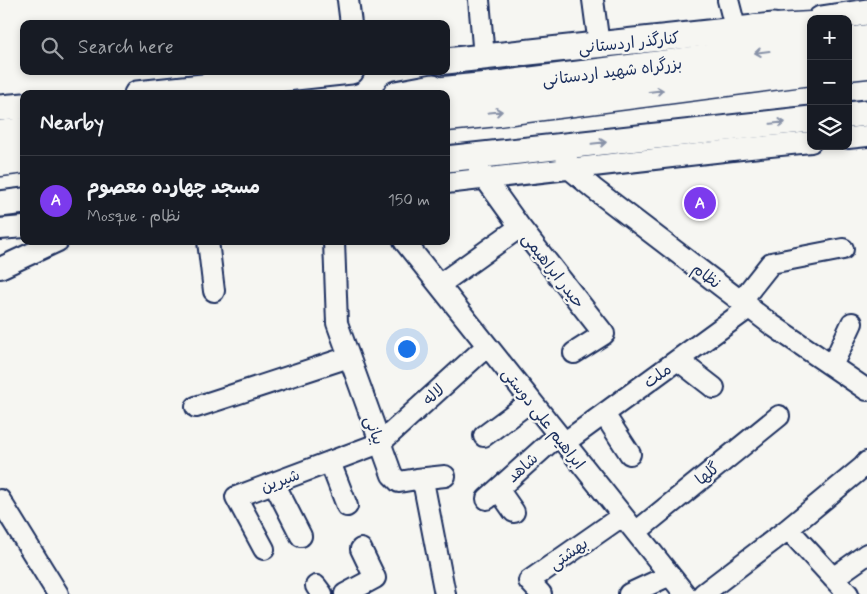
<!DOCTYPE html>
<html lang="en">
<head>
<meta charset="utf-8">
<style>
  :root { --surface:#171b24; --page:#20242c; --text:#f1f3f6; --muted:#9ea1a6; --line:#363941; --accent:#7c3aed }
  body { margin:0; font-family:Mynerve,"Playpen Sans Arabic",sans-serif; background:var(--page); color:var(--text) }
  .controls { position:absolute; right:15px; top:15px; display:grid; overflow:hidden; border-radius:10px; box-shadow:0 2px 8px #0003 }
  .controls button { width:45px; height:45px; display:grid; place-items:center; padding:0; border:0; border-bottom:1px solid var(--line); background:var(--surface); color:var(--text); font:25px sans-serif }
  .you { position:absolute; left:406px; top:348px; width:18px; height:18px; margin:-12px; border:4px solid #fff; border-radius:50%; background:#1a73e8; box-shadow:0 0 0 8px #1a73e833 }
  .badge { display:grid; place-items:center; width:32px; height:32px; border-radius:50%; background:var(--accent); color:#fff; font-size:16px; font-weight:700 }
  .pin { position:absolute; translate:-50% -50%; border:2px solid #fff; box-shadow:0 1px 5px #0006 }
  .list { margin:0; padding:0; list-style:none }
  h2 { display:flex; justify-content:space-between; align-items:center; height:65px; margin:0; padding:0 20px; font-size:21px }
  h2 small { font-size:16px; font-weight:400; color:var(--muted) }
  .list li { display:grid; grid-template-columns:32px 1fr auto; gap:15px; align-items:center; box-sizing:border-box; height:90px; padding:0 20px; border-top:1px solid var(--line) }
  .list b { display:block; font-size:19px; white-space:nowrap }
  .list p { margin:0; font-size:16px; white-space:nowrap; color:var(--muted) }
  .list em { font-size:16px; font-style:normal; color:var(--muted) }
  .icon { flex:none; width:28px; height:28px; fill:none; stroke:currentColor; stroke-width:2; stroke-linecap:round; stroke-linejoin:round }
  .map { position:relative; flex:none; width:867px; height:594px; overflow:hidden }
  .search { position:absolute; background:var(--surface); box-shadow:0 2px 8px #0003; left:20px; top:20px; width:430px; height:55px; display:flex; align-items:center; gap:12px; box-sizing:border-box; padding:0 18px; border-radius:10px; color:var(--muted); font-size:19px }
  .panel { position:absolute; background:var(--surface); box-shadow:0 2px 8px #0003; left:20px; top:90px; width:430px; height:155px; border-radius:10px }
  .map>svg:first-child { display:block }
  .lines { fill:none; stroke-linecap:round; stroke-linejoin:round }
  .minor-casing { stroke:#1b2f5e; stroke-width:24 }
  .major-casing { stroke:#1b2f5e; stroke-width:29 }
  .highway-casing { stroke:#1b2f5e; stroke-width:31 }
  .minor { stroke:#f6f6f2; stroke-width:20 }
  .major { stroke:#f6f6f2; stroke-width:25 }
  .highway { stroke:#f6f6f2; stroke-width:28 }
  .oneway { stroke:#8892a8 }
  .labels { text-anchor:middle; stroke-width:4.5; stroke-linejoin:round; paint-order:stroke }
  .street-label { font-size:16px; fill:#1b2f5e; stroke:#f6f6f2 }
</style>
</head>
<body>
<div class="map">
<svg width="867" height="594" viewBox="0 0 867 594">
  <rect width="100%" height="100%" fill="#f6f6f2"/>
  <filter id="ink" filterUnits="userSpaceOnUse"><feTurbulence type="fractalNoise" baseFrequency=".02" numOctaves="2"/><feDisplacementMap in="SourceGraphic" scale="10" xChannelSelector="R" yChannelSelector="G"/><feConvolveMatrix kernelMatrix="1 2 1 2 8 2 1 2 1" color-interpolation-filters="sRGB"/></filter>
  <g filter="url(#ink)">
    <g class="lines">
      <g class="minor-casing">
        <path id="minor" d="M348,0L351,24
          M479,0L484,57
          M593,0L599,45
          M728,0L736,31
          M848,138L867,136
          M563,147L570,169L594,189L772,325L867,390
          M479,170L520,227L604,334L574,353
          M446,183L750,148L811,142
          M0,229L24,227
          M208,241L214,291
          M334,241L337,323L392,475L399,482L417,479L424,486L445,594
          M404,241L685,594
          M0,268L58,241
          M439,285L520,227
          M741,301L771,263L843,249
          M678,360L714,388
          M832,366L852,323
          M196,407L349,357
          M604,414L630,454
          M484,436L531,401
          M564,443L750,307
          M330,462L347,506
          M417,479L445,476
          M274,483L301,536
          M498,489L514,512
          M487,499L558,435
          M0,500L58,594
          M788,529L848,594
          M636,532L779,416
          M264,549L236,497L380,443L487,346
          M833,578L867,554
          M316,586L322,594
          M345,594L375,578L361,549
          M541,594L529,581L622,516
          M629,594L670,575
          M703,594L788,529L863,467L867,462"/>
      </g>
      <g class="major-casing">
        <path id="major" d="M821,19L867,12
          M446,61L774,26
          M137,94L351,71
          M396,94L433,87
          M0,108L24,106
          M848,115L867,113
          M446,159L811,119
          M0,204L24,201"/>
      </g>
      <g class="highway-casing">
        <path id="highway" d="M755,29L811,26
          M848,42L867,39
          M848,66L867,64
          M414,94L494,86L811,46
          M446,117L498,112L811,71
          M0,135L24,132
          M0,162L24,159"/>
      </g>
      <use href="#minor" class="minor"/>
      <use href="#major" class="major"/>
      <use href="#highway" class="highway"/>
    </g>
    <defs><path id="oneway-shaft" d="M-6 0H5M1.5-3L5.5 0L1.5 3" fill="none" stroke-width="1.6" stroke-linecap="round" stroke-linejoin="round" transform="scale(1.25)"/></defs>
    <g class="oneway">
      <use href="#oneway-shaft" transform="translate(762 52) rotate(173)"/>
      <use href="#oneway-shaft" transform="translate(656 91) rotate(-7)"/>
      <use href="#oneway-shaft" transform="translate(495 112) rotate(-6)"/>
      <use href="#oneway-shaft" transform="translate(778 123) rotate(-6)"/>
      <use href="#oneway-shaft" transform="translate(599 143) rotate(-6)"/>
    </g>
  </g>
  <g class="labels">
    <g class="street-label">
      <text transform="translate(629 42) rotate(-6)" y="6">کنارگذر اردستانی</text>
      <text transform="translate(612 71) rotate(-7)" y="6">بزرگراه شهید اردستانی</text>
      <text transform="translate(554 270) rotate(52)" y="6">حیدر ابراهیمی</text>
      <text transform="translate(707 275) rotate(37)" y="6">نظام</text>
      <text transform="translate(657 375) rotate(-36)" y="6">ملت</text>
      <text transform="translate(433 394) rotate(-42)" y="6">لاله</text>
      <text transform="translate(544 418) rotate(52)" y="6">ابراهیم علی دوستی</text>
      <text transform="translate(375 430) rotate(70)" y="6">بیانی</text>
      <text transform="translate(522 467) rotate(-42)" y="6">شاهد</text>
      <text transform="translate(707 473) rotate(-39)" y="6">گلها</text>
      <text transform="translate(280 480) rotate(-20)" y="6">شیرین</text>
      <text transform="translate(568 553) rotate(-35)" y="6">بهشتی</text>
    </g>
  </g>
</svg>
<div class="controls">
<button>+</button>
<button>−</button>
<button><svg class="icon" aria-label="layers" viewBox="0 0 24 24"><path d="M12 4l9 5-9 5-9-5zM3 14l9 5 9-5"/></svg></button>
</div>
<div class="you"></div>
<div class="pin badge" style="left:700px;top:203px">A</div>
<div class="search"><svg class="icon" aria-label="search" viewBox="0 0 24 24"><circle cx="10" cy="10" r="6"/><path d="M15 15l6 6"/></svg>Search here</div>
<section class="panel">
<h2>Nearby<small></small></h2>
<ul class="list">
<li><span class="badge">A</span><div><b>مسجد چهارده معصوم</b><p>Mosque · نظام</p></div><em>150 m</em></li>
</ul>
</section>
</div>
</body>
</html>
